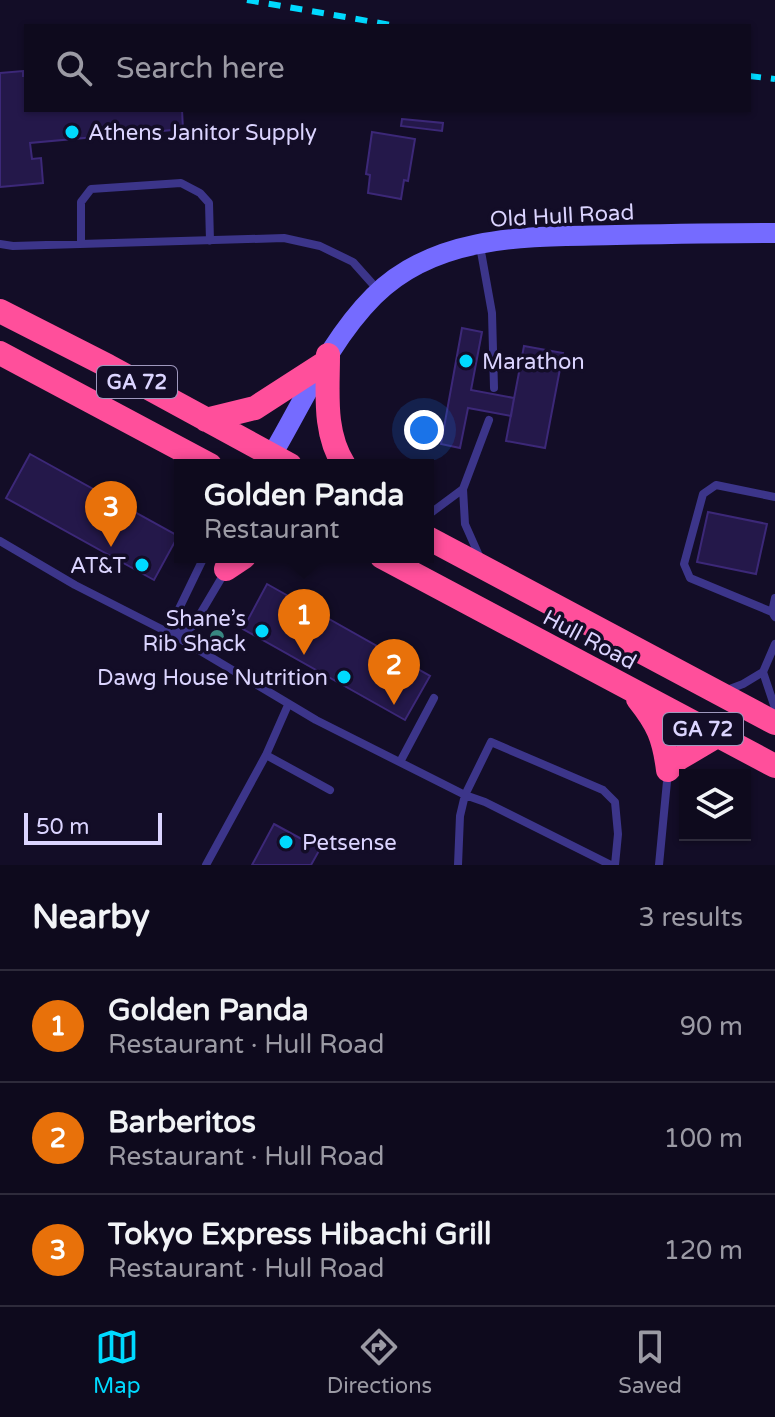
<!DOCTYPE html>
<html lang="en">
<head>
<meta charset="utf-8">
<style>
  :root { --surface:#0e0a1d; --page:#1c182a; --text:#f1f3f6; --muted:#9b9aa4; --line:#2e2b3b; --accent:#00daff }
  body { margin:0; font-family:"Varela Round",sans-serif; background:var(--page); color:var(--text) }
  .controls { position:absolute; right:24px; bottom:24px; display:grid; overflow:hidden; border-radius:0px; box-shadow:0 2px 6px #0004 }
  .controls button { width:72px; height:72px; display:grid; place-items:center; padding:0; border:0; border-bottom:2px solid var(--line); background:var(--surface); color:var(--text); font:40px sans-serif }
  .scale { position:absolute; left:24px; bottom:20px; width:138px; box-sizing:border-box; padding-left:8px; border:4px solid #dbd4ff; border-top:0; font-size:22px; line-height:28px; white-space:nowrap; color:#dbd4ff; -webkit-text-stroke:6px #130d27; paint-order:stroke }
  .you { position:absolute; left:424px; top:430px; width:28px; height:28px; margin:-20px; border:6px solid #fff; border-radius:50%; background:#1a73e8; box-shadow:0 0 0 12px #1a73e833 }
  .badge { display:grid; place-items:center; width:52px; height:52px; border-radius:50%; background:var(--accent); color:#fff; font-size:26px; font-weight:700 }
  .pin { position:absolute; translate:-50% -66px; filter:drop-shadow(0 2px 4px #0008) }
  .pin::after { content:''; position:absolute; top:42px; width:28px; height:24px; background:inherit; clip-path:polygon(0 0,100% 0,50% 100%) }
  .popup { position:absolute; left:174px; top:459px; width:260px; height:104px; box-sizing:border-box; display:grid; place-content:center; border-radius:0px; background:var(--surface); filter:drop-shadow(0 2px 6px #0005); font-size:26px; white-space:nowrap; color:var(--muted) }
  .popup b { font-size:30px; color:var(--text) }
  .popup::after { content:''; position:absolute; left:50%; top:100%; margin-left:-16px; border:16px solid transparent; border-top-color:var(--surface) }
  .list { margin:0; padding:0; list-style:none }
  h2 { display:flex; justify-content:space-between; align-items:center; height:104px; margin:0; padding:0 32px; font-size:34px }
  h2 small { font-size:26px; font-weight:400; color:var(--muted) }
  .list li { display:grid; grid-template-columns:52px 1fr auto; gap:24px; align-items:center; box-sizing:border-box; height:112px; padding:0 32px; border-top:2px solid var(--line) }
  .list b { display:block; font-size:30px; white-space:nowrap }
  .list p { margin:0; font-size:26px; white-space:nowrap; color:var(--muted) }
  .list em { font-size:26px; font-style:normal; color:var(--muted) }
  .icon { flex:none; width:44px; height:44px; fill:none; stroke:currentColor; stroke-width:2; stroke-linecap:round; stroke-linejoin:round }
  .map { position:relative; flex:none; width:775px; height:865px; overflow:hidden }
  .search { position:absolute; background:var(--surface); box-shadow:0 2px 6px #0004; left:24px; right:24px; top:24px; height:88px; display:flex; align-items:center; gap:20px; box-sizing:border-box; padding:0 28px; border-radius:0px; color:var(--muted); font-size:30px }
  .sheet { height:440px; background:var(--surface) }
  nav { display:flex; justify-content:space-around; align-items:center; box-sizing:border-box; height:112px; border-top:2px solid var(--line); background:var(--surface); font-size:22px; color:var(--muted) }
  nav a { display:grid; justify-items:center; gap:4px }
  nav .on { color:var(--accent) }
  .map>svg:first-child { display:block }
  .building { fill:#24184a; stroke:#3c2878; stroke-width:2 }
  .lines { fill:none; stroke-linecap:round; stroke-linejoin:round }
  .lane { stroke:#3c358a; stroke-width:8 }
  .secondary { stroke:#756bff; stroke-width:20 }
  .highway { stroke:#ff4f9b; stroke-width:24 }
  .rail { stroke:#00daff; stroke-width:6; stroke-dasharray:12 10; stroke-linecap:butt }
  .tree { fill:#388681 }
  .poi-dot { fill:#00daff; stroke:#130d27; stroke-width:3 }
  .labels { text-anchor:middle; stroke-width:7; stroke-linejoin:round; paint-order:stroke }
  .shield { fill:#130d27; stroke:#9f98be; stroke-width:2 }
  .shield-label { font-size:20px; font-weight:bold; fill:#dbd4ff }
  .poi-label { font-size:22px; fill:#dbd4ff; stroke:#130d27; text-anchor:start }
  .street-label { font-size:22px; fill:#dbd4ff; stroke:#130d27 }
</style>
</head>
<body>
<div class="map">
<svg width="775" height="865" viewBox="0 0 775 865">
  <rect width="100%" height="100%" fill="#130d27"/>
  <path class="building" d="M23,71V76H26V110H182L183,129L30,143L32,159L41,158L43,183L0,187V73Z
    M402,119L443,123L442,131L401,126Z
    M372,132L415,139L408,181L404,180L401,199L368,193L370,175L366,174Z
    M462,328L482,332L471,390L514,398L511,416L468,408L460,448L441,444Z
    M524,346L563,353L545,448L506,441Z
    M30,454L178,536L154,580L6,498Z
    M708,512L767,524L756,574L697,562Z
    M267,584L430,676L405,720L243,629Z
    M274,824L320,849L311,865H252Z"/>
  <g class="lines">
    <path class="lane" d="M0,244L13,246L284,238L320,246L353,262L378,290
      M81,244V202L91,189L181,183L200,193L209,203L210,241
      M480,246L492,313L494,388
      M463,489L489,420
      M775,497L716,485L703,494L684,564L690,578L772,612L775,617
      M428,515L463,489L465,524L481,560
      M0,541L75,585L177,637L316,720L465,795L460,816L458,865
      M772,612L775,598
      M177,637L193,626L225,572
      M177,637L175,617L204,557
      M763,672L775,644
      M727,690L743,684L763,672L775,708
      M266,755L330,790
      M400,762L434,698
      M206,865L266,755L288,705
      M611,865L485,802L465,795L491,742L603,790L615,802L618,834L615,865
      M659,865L668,771"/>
    <path class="secondary" d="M266,465C301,408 327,343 374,296C438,232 533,237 616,235C669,234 722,233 775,233"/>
    <path class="highway" d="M0,311L108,366L290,465
      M0,353L210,465
      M328,355C328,393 323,432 344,465
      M206,420L255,408L323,364
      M428,538L775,723
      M382,557L775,766
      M226,569L244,557
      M638,699C658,724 664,738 668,770
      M668,770L678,759L717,736"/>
    <path class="rail" d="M247,0L397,26
      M749,76L775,79"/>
  </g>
  <circle class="tree" cx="217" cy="637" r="7"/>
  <g class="poi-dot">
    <circle cx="72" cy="132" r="8"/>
    <circle cx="466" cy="361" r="8"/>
    <circle cx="142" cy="565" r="8"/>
    <circle cx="262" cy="631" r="8"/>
    <circle cx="344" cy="677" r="8"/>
    <circle cx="286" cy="842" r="8"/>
  </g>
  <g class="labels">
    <g class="shield">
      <rect x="97" y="366" width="80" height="32" rx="6"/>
      <rect x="663" y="713" width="80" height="32" rx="6"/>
    </g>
    <g class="shield-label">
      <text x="137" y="389">GA 72</text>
      <text x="703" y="736">GA 72</text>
    </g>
    <g class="poi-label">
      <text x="88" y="140">Athens Janitor Supply</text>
      <text x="482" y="369">Marathon</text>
      <text x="126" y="573" text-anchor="end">AT&amp;T</text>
      <text x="246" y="626" text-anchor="end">Shane’s<tspan x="246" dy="25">Rib Shack</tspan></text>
      <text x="328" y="685" text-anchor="end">Dawg House Nutrition</text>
      <text x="302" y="850">Petsense</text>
    </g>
    <g class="street-label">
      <text transform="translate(562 215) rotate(-3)" y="8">Old Hull Road</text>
      <text transform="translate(590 639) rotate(28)" y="8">Hull Road</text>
    </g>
  </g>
</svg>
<div class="controls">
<button><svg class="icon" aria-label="layers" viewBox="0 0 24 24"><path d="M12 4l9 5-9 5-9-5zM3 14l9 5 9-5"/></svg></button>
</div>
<div class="scale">50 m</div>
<div class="you"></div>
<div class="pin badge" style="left:304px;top:655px;background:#e8710a">1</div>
<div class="popup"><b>Golden Panda</b>Restaurant</div>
<div class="pin badge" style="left:394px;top:705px;background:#e8710a">2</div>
<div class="pin badge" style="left:111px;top:547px;background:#e8710a">3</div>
<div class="search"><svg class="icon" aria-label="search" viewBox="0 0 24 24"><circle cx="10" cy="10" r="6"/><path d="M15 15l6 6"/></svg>Search here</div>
</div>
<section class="sheet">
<h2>Nearby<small>3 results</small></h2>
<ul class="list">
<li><span class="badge" style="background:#e8710a">1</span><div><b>Golden Panda</b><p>Restaurant · Hull Road</p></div><em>90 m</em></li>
<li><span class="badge" style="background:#e8710a">2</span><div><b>Barberitos</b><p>Restaurant · Hull Road</p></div><em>100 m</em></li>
<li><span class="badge" style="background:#e8710a">3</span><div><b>Tokyo Express Hibachi Grill</b><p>Restaurant · Hull Road</p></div><em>120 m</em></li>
</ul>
</section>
<nav>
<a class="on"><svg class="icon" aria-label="map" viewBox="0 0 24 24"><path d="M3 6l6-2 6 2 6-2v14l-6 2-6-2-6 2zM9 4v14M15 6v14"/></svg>Map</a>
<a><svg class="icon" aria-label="directions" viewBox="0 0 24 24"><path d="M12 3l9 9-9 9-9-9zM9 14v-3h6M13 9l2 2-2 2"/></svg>Directions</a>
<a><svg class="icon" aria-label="saved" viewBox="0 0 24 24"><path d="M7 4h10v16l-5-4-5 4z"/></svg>Saved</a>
</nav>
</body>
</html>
